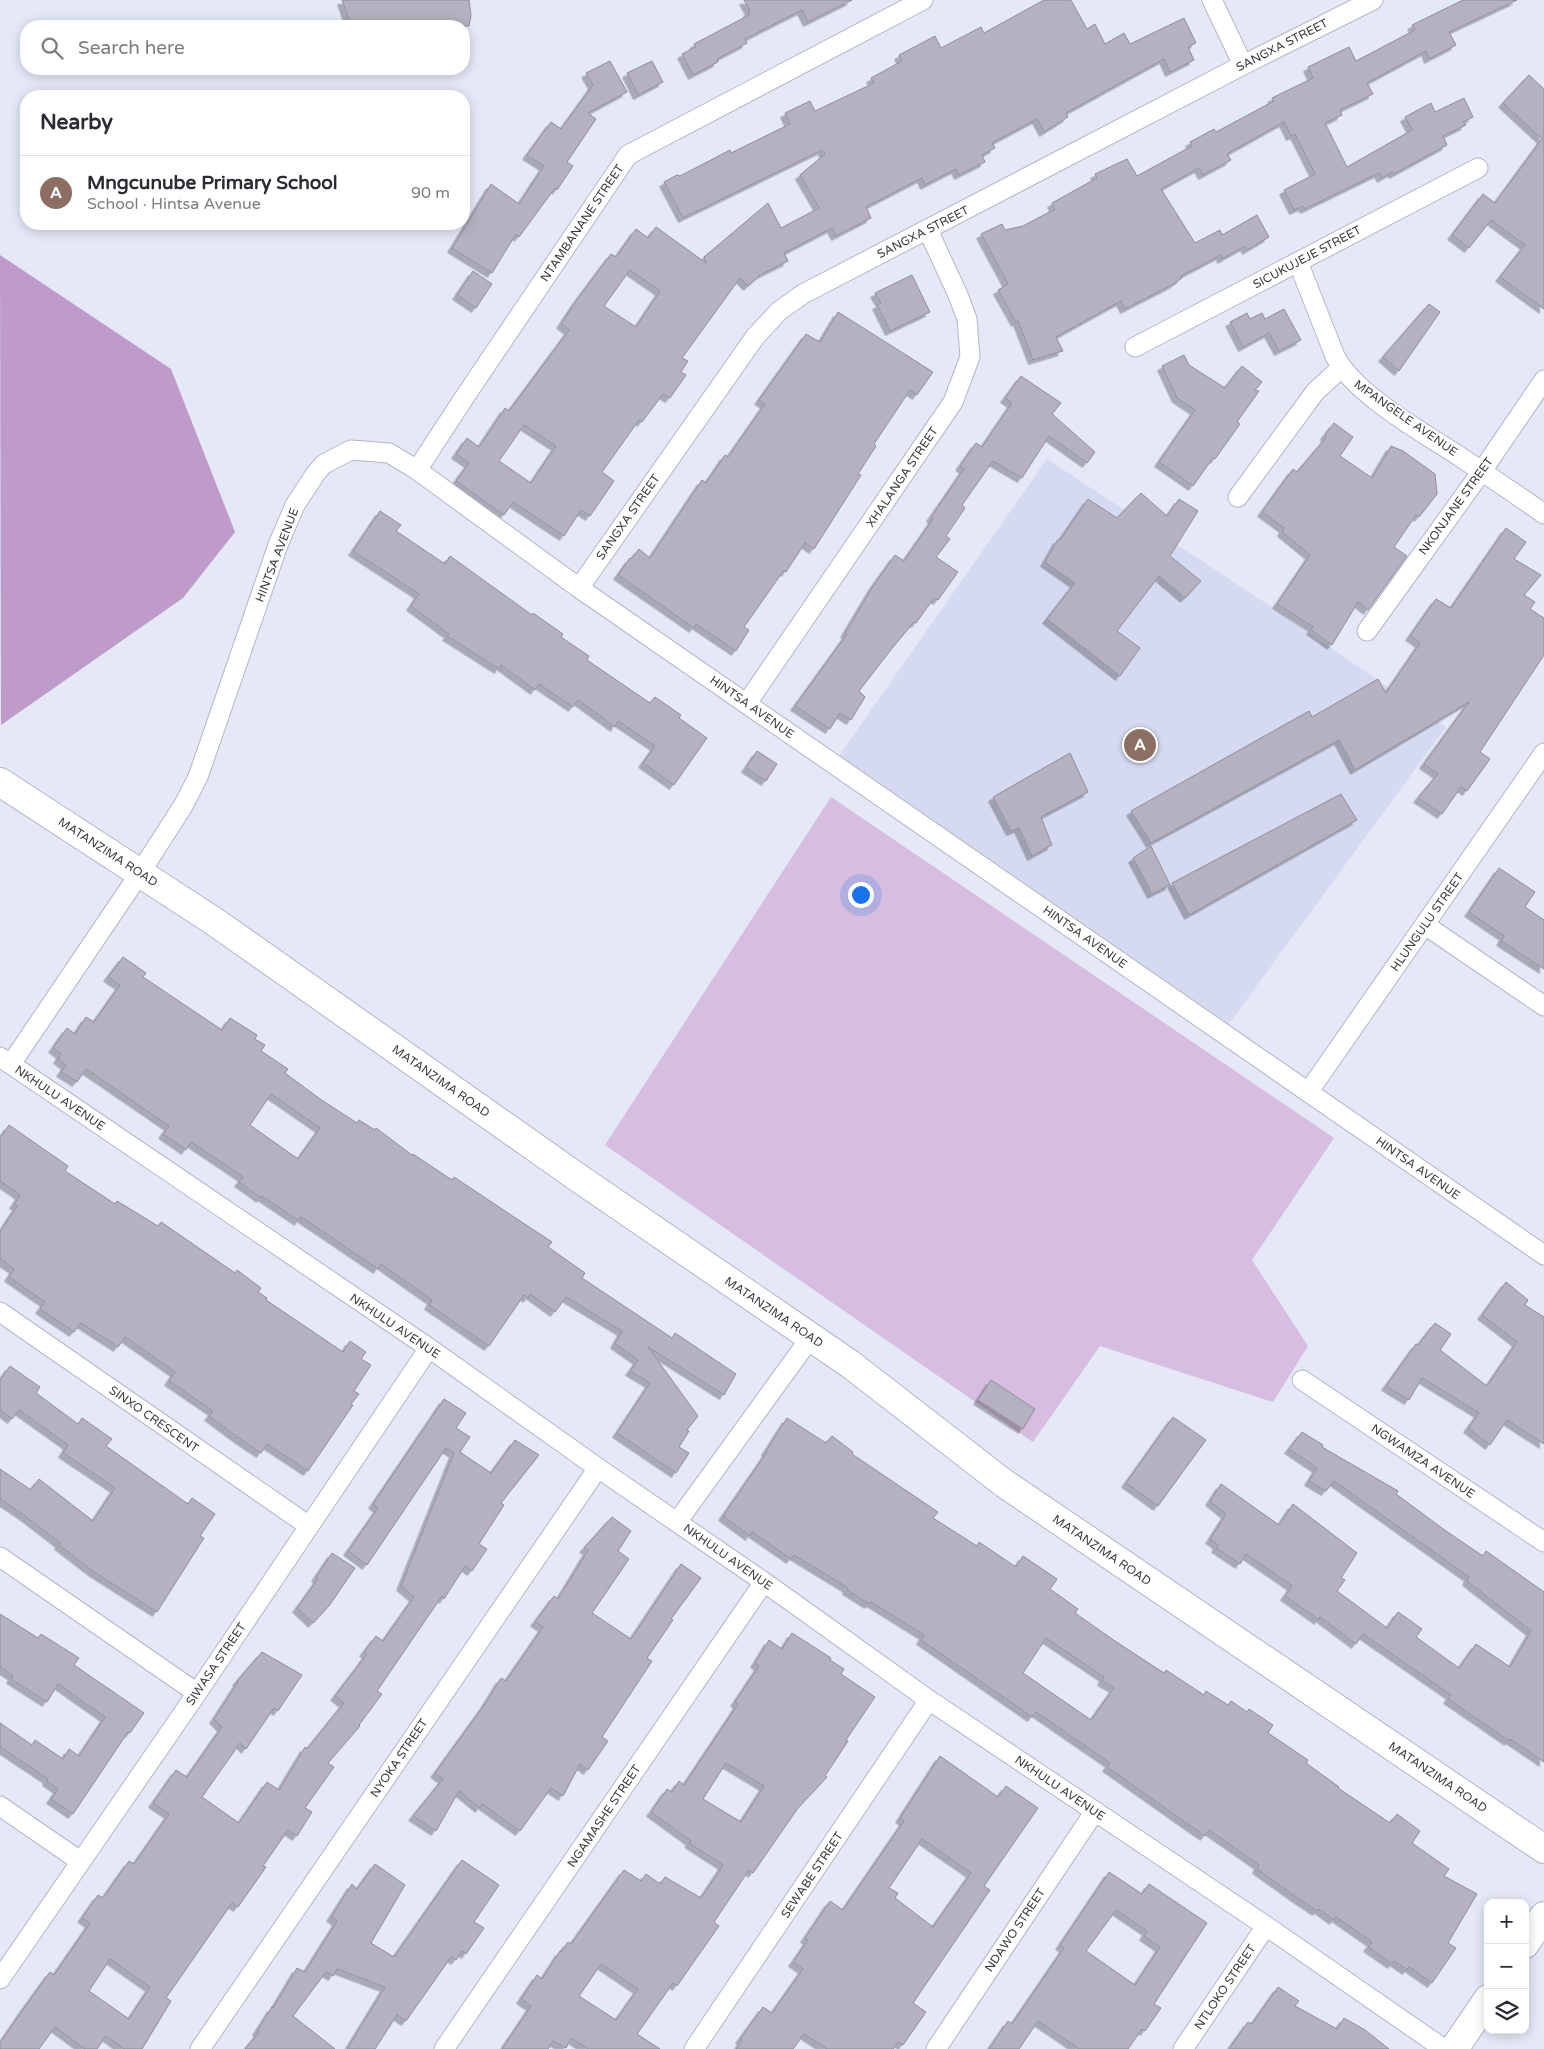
<!DOCTYPE html>
<html lang="en">
<head>
<meta charset="utf-8">
<style>
  :root { --surface:#fff; --page:#f2f2f3; --text:#2b2b33; --muted:#7c7c81; --line:#e1e1e2; --accent:#0f766e }
  body { margin:0; font-family:"Varela Round",sans-serif; background:var(--page); color:var(--text) }
  .controls { position:absolute; right:15px; bottom:15px; display:grid; overflow:hidden; border-radius:10px; box-shadow:0 2px 12px #0003 }
  .controls button { width:45px; height:45px; display:grid; place-items:center; padding:0; border:0; border-bottom:1px solid var(--line); background:var(--surface); color:var(--text); font:25px sans-serif }
  .you { position:absolute; left:860px; top:894px; width:18px; height:18px; margin:-12px; border:4px solid #fff; border-radius:50%; background:#1a73e8; box-shadow:0 0 0 8px #1a73e833 }
  .badge { display:grid; place-items:center; width:32px; height:32px; border-radius:50%; background:var(--accent); color:#fff; font-size:16px; font-weight:700 }
  .pin { position:absolute; translate:-50% -50%; border:2px solid #fff; box-shadow:0 1px 5px #0006 }
  .list { margin:0; padding:0; list-style:none }
  h2 { display:flex; justify-content:space-between; align-items:center; height:65px; margin:0; padding:0 20px; font-size:21px }
  h2 small { font-size:16px; font-weight:400; color:var(--muted) }
  .list li { display:grid; grid-template-columns:32px 1fr auto; gap:15px; align-items:center; box-sizing:border-box; height:75px; padding:0 20px; border-top:1px solid var(--line) }
  .list b { display:block; font-size:19px; white-space:nowrap }
  .list p { margin:0; font-size:16px; white-space:nowrap; color:var(--muted) }
  .list em { font-size:16px; font-style:normal; color:var(--muted) }
  .icon { flex:none; width:28px; height:28px; fill:none; stroke:currentColor; stroke-width:2; stroke-linecap:round; stroke-linejoin:round }
  .map { position:relative; flex:none; width:1544px; height:2049px; overflow:hidden }
  .search { position:absolute; background:var(--surface); box-shadow:0 2px 12px #0003; left:20px; top:20px; width:450px; height:55px; display:flex; align-items:center; gap:12px; box-sizing:border-box; padding:0 18px; border-radius:20px; color:var(--muted); font-size:19px }
  .panel { position:absolute; background:var(--surface); box-shadow:0 2px 12px #0003; left:20px; top:90px; width:450px; height:140px; border-radius:20px }
  .map>svg:first-child { display:block }
  .built { fill:#d6daf1 }
  .green { fill:#d7bddf }
  .forest { fill:#be9bc8 }
  .building { fill:#b5b1c0; stroke:#908d9b; fill-rule:evenodd; filter:url(#shadow) }
  .lines { fill:none; stroke-linecap:round; stroke-linejoin:round }
  .street-casing { stroke:#b3b6c5; stroke-width:21 }
  .secondary-casing { stroke:#b3b6c5; stroke-width:30 }
  .street { stroke:#fff; stroke-width:19 }
  .secondary { stroke:#fff; stroke-width:28 }
  .labels { text-anchor:middle; stroke-width:4; stroke-linejoin:round; paint-order:stroke }
  .street-label { font-size:12px; fill:#3a3b42; stroke:#fff }
</style>
</head>
<body>
<div class="map">
<svg width="1544" height="2049" viewBox="0 0 1544 2049">
  <defs>
    <filter id="shadow"><feDropShadow dx="-4.5" dy="4.5" stdDeviation="0" flood-color="#0004"/></filter>
  </defs>
  <rect width="100%" height="100%" fill="#e4e8f7"/>
  <path class="built" d="M1047,459L1276,610L1446,727L1223,1032L834,763Z"/>
  <path class="green" d="M831,797L1334,1138L1252,1260L1308,1346L1273,1402L1100,1346L1033,1442L605,1145Z"/>
  <path class="forest" d="M0,255L171,369L235,532L183,598L1,725Z"/>
  <path class="building" d="M342,0H469L471,15L469,26H351Z
    M744,0H852L808,22L802,10L745,39L747,43L717,59L718,62L693,75L682,54L696,47L694,44L749,15L748,12L750,11Z
    M1044,0H1071L1087,29L1095,24L1105,44L1124,33L1130,44L1184,18L1196,43L1188,47L1194,60L1170,72L1164,59L1066,113L1068,117L1044,132L1037,119L992,143L995,148L982,155L985,162L959,175L956,169L925,185L922,178L866,207L871,218L836,236L832,228L784,253L788,261L760,275L748,286L740,278L682,358L688,361L681,372L686,375L670,398L663,394L642,422L639,420L602,472L614,481L590,516L581,510L564,536L513,502L504,515L456,481L469,463L456,454L467,438L479,447L505,408L509,411L569,330L561,324L576,301L611,254L616,257L636,229L648,238L656,227L706,263L704,257L768,203L781,228L819,208L800,175L825,154L822,150L683,218L664,182L677,175L680,176L730,150L731,153L790,124L785,113L810,101L815,111L874,83L871,78L902,61L899,55L935,36L941,48L981,27L984,33ZM630,270L660,291L636,327L604,306ZM524,425L556,446L531,483L499,461Z
    M1463,0H1517L1449,32L1456,45L1429,59L1426,51L1367,83L1373,94L1340,110L1342,115L1325,123L1347,167L1412,130L1405,117L1431,103L1435,112L1464,98L1473,117L1463,122L1466,125L1443,136L1447,145L1394,174L1392,172L1382,178L1379,173L1305,209L1303,206L1294,210L1284,190L1315,174L1295,134L1291,136L1284,122L1227,154L1231,160L1203,175L1199,168L1161,189L1195,243L1220,230L1222,235L1257,215L1269,237L1247,250L1245,246L1222,259L1221,255L1181,276L1182,278L1172,285L1125,309L1121,301L1056,337L1063,351L1033,360L1018,321L1016,322L998,290L1008,284L981,234L1002,224L1005,230L1023,226L1055,209L1052,203L1097,178L1095,174L1127,159L1137,176L1192,146L1190,142L1214,129L1216,132L1274,101L1272,98L1313,78L1308,67L1349,47L1356,61L1415,30L1412,25Z
    M610,61L627,92L588,113L596,119L567,162L573,166L557,190L555,188L519,237L516,234L492,273L452,248L491,184L519,204L544,166L527,155L551,122L561,129L593,85L586,73Z
    M652,61L663,82L638,95L627,73Z
    M1529,75L1544,89V309L1500,277L1525,245L1491,220L1469,248L1452,235L1483,194L1495,203L1542,139L1503,103Z
    M473,271L492,284L476,308L457,295Z
    M912,275L930,312L890,331L877,305L881,303L875,293Z
    M1429,304L1440,312L1399,371L1383,357Z
    M1284,309L1301,340L1279,351L1269,333L1243,347L1230,322L1247,313L1250,319L1262,313L1265,319Z
    M838,312L933,372L917,395L910,390L874,444L876,446L858,474L861,475L814,549L805,543L786,572L784,570L744,627L749,630L736,651L696,624L694,628L618,575L630,558L631,559L639,549L650,558L702,480L706,483L725,455L728,457L765,404L759,400L806,334L820,342Z
    M1184,355L1189,365L1225,388L1242,366L1262,382L1255,390L1259,391L1237,422L1240,424L1215,459L1213,458L1193,486L1159,462L1195,410L1177,398L1162,366Z
    M1021,376L1061,403L1052,414L1095,452L1087,463L1049,436L1022,478L993,461L962,505L965,508L946,536L950,539L936,557L958,572L938,600L934,598L916,623L914,622L893,647L859,691L865,697L851,720L840,713L830,729L795,706L847,634L845,633L873,586L895,555L904,561L933,519L931,517L964,469L960,466L976,443L982,447L1012,403L1005,398Z
    M1334,423L1353,437L1340,456L1372,478L1391,446L1403,451L1435,474L1437,494L1419,517L1416,515L1394,547L1407,556L1368,610L1358,602L1332,645L1311,630L1313,627L1277,604L1310,555L1282,532L1284,528L1262,512L1293,469L1297,472L1326,438L1325,435Z
    M1141,493L1167,516L1179,499L1198,511L1170,556L1201,581L1185,598L1159,576L1117,631L1140,648L1120,676L1047,619L1075,583L1045,562L1058,539L1060,540L1088,499L1117,518Z
    M380,511L401,525L396,531L445,564L450,556L532,615L533,613L563,634L561,637L589,656L587,660L650,703L655,697L681,715L679,718L707,738L674,785L643,763L655,746L618,721L615,727L578,700L573,707L539,684L535,690L501,665L499,669L447,636L449,634L411,606L419,594L353,551Z
    M1506,528L1526,542L1514,559L1541,575L1524,595L1535,602L1530,609L1544,618V655L1480,752L1490,759L1467,791L1461,787L1442,814L1418,798L1438,774L1424,764L1469,702L1355,770L1339,740L1151,843L1131,811L1309,711L1312,717L1378,679L1386,693L1420,643L1410,636L1436,599L1451,608Z
    M757,751L777,764L766,781L746,768Z
    M1070,753L1088,792L1041,817L1052,845L1032,856L1019,828L1011,831L993,797Z
    M1341,794L1357,820L1189,915L1172,883Z
    M1151,846L1170,885L1152,894L1133,858Z
    M1499,868L1535,892L1525,907L1544,920V969L1501,941L1504,936L1469,912Z
    M123,957L146,973L143,977L222,1030L230,1018L257,1035L255,1039L265,1045L261,1051L288,1069L285,1073L320,1099L357,1123L359,1120L375,1130L376,1128L412,1155L413,1154L452,1180L454,1177L514,1217L552,1242L548,1247L585,1273L582,1278L672,1338L675,1333L736,1374L724,1395L648,1347L698,1416L687,1430L689,1431L679,1447L689,1453L676,1473L617,1433L650,1383L630,1371L638,1360L615,1344L622,1331L566,1297L555,1312L530,1294L528,1298L524,1295L489,1346L429,1305L432,1300L381,1264L378,1269L301,1217L299,1221L262,1196L261,1198L239,1182L243,1177L191,1142L186,1150L163,1134L169,1126L86,1069L77,1082L61,1072L66,1065L58,1059L61,1054L53,1048L67,1028L75,1034L86,1017L94,1022L120,985L108,977ZM271,1094L320,1128L298,1159L250,1125Z
    M9,1125L68,1166L65,1171L115,1204L117,1201L158,1226L161,1222L235,1273L237,1270L261,1288L258,1292L267,1298L266,1300L343,1352L350,1341L366,1352L361,1359L371,1365L354,1391L359,1394L351,1404L353,1405L308,1471L267,1444L261,1453L240,1439L209,1416L213,1411L169,1381L175,1372L125,1337L118,1347L81,1323L74,1332L40,1309L45,1302L9,1277L14,1269L0,1259V1232L17,1206L14,1204L20,1195L0,1181V1138Z
    M1506,1282L1528,1300L1525,1305L1544,1317V1444L1507,1420L1490,1445L1468,1428L1479,1413L1422,1378L1409,1400L1386,1386L1416,1344L1418,1345L1435,1323L1451,1334L1440,1350L1487,1386L1517,1342L1482,1315Z
    M10,1366L40,1387L36,1393L78,1424L82,1418L112,1439L106,1446L188,1504L192,1498L215,1514L200,1536L204,1538L157,1612L94,1572L59,1545L60,1543L25,1516L0,1499V1469L31,1490L39,1479L93,1521L115,1488L63,1453L68,1445L19,1410L12,1419L0,1410V1380Z
    M991,1380L1035,1409L1023,1429L978,1400Z
    M444,1399L466,1413L456,1428L470,1437L460,1452L491,1473L515,1440L539,1455L501,1503L504,1505L479,1544L487,1549L472,1571L465,1566L444,1599L442,1596L377,1691L382,1694L359,1725L360,1726L328,1763L334,1767L305,1808L312,1812L297,1836L288,1830L263,1866L266,1867L238,1907L232,1903L166,1998L171,2001L142,2049H124L106,2036L97,2049H85L55,2027L39,2049H0V2043L24,2008L50,1972L54,1975L90,1923L82,1918L98,1895L103,1898L129,1861L134,1864L169,1814L153,1803L176,1770L187,1777L222,1727L214,1719L238,1682L237,1681L262,1652L302,1675L278,1711L274,1708L246,1749L240,1743L202,1797L239,1823L267,1782L279,1790L305,1747L307,1749L344,1703L335,1696L367,1654L364,1652L376,1636L383,1641L414,1597L401,1586L454,1453L446,1448L367,1565L348,1551L378,1508L373,1504ZM110,1959L150,1987L129,2019L89,1991Z
    M1173,1417L1206,1440L1158,1506L1126,1483Z
    M787,1418L826,1443L832,1436L853,1452L852,1454L938,1512L933,1518L977,1546L979,1542L1016,1567L1023,1556L1057,1579L1050,1589L1078,1609L1075,1613L1112,1639L1164,1673L1166,1670L1204,1695L1206,1691L1228,1705L1231,1701L1247,1712L1249,1709L1273,1725L1268,1733L1308,1760L1306,1763L1339,1787L1338,1788L1390,1823L1397,1814L1420,1831L1412,1843L1449,1869L1444,1876L1477,1894L1448,1943L1456,1948L1432,1983L1409,1967L1407,1970L1394,1961L1392,1964L1368,1947L1372,1942L1336,1917L1334,1920L1319,1909L1317,1911L1296,1897L1257,1869L1259,1865L1209,1830L1205,1836L1182,1820L1107,1767L1110,1763L1036,1712L1032,1717L921,1640L924,1635L871,1602L869,1604L847,1590L848,1588L794,1555L791,1559L752,1532L750,1536L723,1516L767,1452L766,1451ZM1046,1638L1104,1677L1102,1681L1114,1688L1091,1720L1023,1673Z
    M1302,1432L1323,1445L1322,1447L1398,1491L1396,1494L1446,1531L1483,1556L1486,1551L1544,1592V1762L1510,1739L1509,1741L1486,1725L1448,1699L1451,1695L1363,1634L1356,1644L1320,1617L1319,1620L1285,1596L1292,1586L1246,1554L1240,1564L1216,1548L1218,1545L1210,1539L1226,1514L1210,1501L1221,1484L1279,1525L1293,1504L1357,1553L1341,1578L1345,1580L1337,1591L1387,1628L1398,1612L1422,1629L1416,1637L1459,1668L1476,1644L1510,1667L1531,1631L1467,1581L1469,1577L1334,1481L1326,1491L1309,1481L1317,1468L1289,1449Z
    M612,1517L631,1531L618,1551L629,1559L592,1613L631,1639L681,1564L701,1578L671,1619L673,1620L647,1658L652,1661L602,1737L608,1741L588,1770L580,1764L563,1796L551,1788L520,1831L482,1804L480,1808L459,1791L436,1831L413,1816L443,1779L435,1773L485,1704L501,1678L506,1681L543,1627L535,1622L554,1596L558,1599L588,1550L584,1548Z
    M332,1553L355,1568L329,1606L313,1623L297,1608L318,1579L316,1577Z
    M0,1614L38,1638L41,1634L79,1658L74,1665L144,1713L130,1733L128,1732L73,1814L51,1799L58,1789L47,1781L48,1779L0,1747V1723L32,1745L35,1740L63,1759L69,1749L79,1756L105,1717L58,1684L47,1702L11,1679L13,1676L0,1667Z
    M792,1633L831,1658L830,1660L844,1669L841,1674L875,1697L846,1740L848,1741L825,1776L827,1777L798,1808L753,1873L749,1870L714,1922L719,1926L693,1963L677,1986L673,1983L637,2034L660,2049H588L571,2038L566,2048L553,2041L548,2049H502L531,2006L521,1999L537,1975L542,1979L560,1951L561,1952L568,1942L571,1944L624,1870L641,1881L646,1874L660,1884L665,1877L701,1898L723,1865L689,1843L691,1841L651,1812L667,1789L672,1792L679,1781L684,1785L738,1704L735,1702L759,1666L755,1663L769,1640L782,1649ZM726,1763L764,1786L741,1822L703,1799ZM601,1964L638,1989L616,2020L579,1996Z
    M940,1756L998,1797L1006,1786L1038,1808L984,1886L990,1890L913,2003L926,2012L903,2045L898,2042L893,2049H827L804,2034L793,2049H736L742,2040L740,2039L763,2007L772,2013L803,1969L793,1962L808,1940L805,1938L830,1901L843,1910L904,1821L900,1818ZM922,1839L971,1873L933,1927L895,1898L898,1893L889,1888Z
    M462,1860L499,1885L474,1922L484,1928L466,1954L462,1951L456,1960L451,1957L406,2021L397,2015L375,2049H347L385,1987L337,1969L333,1976L326,1972L293,2016L335,2049H245L259,2032L257,2031L272,2007L273,2008L297,1968L305,1972L337,1921L331,1917L352,1884L357,1889L375,1864L405,1885L371,1943L394,1957Z
    M1109,1872L1142,1894L1149,1884L1207,1923L1154,2004L1161,2008L1145,2031L1142,2029L1128,2049H1079L1038,2021L1019,2049H989L1008,2021L1012,2024L1064,1948L1060,1945ZM1116,1910L1147,1931L1144,1936L1160,1947L1135,1985L1086,1951Z
    M1278,1987L1299,2001L1295,2006L1337,2029L1344,2018L1365,2030L1389,2049H1229L1248,2022L1252,2024Z"/>
  <g class="lines">
    <g class="street-casing">
      <path id="street" d="M1212,0L1243,65
        M1298,262L1335,356C1354,394 1422,432 1459,456C1487,475 1516,494 1544,514
        M1135,347L1478,168
        M417,470L466,395L628,155L923,0
        M1238,497L1315,392L1341,368
        M579,588L755,337L779,311L803,294L1243,65L1373,0
        M1367,631L1482,471L1544,380
        M747,703L953,402L970,357L967,319L958,295L928,230
        M1425,925L1544,1006
        M0,1057L429,1348L598,1468L764,1582L929,1700L1266,1926L1444,2049
        M11,1064L140,873L183,806L198,777L278,545L295,505L316,473L324,464L351,450L389,453L417,470L579,588L1544,1255
        M1309,1091L1544,753
        M0,1312L309,1526
        M1302,1380L1544,1542
        M677,1522L811,1337
        M0,1557L197,1693
        M0,1806L80,1861
        M0,1979L197,1693L429,1348
        M200,2049L598,1468
        M444,2049L764,1582
        M694,2049L929,1700
        M936,2049L1095,1811
        M1183,2049L1266,1926"/>
    </g>
    <g class="secondary-casing">
      <path id="secondary" d="M0,782L215,922L577,1177L850,1364L1005,1484L1544,1849
        M1525,1944L1544,1916
        M1454,2049L1488,1999"/>
    </g>
    <use href="#street" class="street"/>
    <use href="#secondary" class="secondary"/>
  </g>
  <g class="labels">
    <g class="street-label">
      <text transform="translate(1282 45) rotate(-27)" y="4">SANGXA STREET</text>
      <text transform="translate(582 223) rotate(-56)" y="4">NTAMBANANE STREET</text>
      <text transform="translate(923 232) rotate(-27)" y="4">SANGXA STREET</text>
      <text transform="translate(1307 257) rotate(-28)" y="4">SICUKUJEJE STREET</text>
      <text transform="translate(1406 418) rotate(35)" y="4">MPANGELE AVENUE</text>
      <text transform="translate(902 477) rotate(-56)" y="4">XHALANGA STREET</text>
      <text transform="translate(1456 506) rotate(-54)" y="4">NKONJANE STREET</text>
      <text transform="translate(628 517) rotate(-55)" y="4">SANGXA STREET</text>
      <text transform="translate(277 555) rotate(-69)" y="4">HINTSA AVENUE</text>
      <text transform="translate(752 707) rotate(35)" y="4">HINTSA AVENUE</text>
      <text transform="translate(108 852) rotate(33)" y="4">MATANZIMA ROAD</text>
      <text transform="translate(1427 922) rotate(-55)" y="4">HLUNGULU STREET</text>
      <text transform="translate(1085 937) rotate(35)" y="4">HINTSA AVENUE</text>
      <text transform="translate(441 1081) rotate(35)" y="4">MATANZIMA ROAD</text>
      <text transform="translate(60 1098) rotate(34)" y="4">NKHULU AVENUE</text>
      <text transform="translate(1418 1168) rotate(35)" y="4">HINTSA AVENUE</text>
      <text transform="translate(774 1312) rotate(34)" y="4">MATANZIMA ROAD</text>
      <text transform="translate(395 1326) rotate(34)" y="4">NKHULU AVENUE</text>
      <text transform="translate(154 1419) rotate(35)" y="4">SINXO CRESCENT</text>
      <text transform="translate(1423 1461) rotate(34)" y="4">NGWAMZA AVENUE</text>
      <text transform="translate(1102 1550) rotate(34)" y="4">MATANZIMA ROAD</text>
      <text transform="translate(728 1557) rotate(35)" y="4">NKHULU AVENUE</text>
      <text transform="translate(216 1664) rotate(-56)" y="4">SIWASA STREET</text>
      <text transform="translate(399 1758) rotate(-56)" y="4">NYOKA STREET</text>
      <text transform="translate(1438 1777) rotate(34)" y="4">MATANZIMA ROAD</text>
      <text transform="translate(1060 1788) rotate(34)" y="4">NKHULU AVENUE</text>
      <text transform="translate(604 1816) rotate(-56)" y="4">NGAMASHE STREET</text>
      <text transform="translate(812 1875) rotate(-56)" y="4">SEWABE STREET</text>
      <text transform="translate(1015 1930) rotate(-56)" y="4">NDAWO STREET</text>
      <text transform="translate(1225 1987) rotate(-56)" y="4">NTLOKO STREET</text>
    </g>
  </g>
</svg>
<div class="controls">
<button>+</button>
<button>−</button>
<button><svg class="icon" aria-label="layers" viewBox="0 0 24 24"><path d="M12 4l9 5-9 5-9-5zM3 14l9 5 9-5"/></svg></button>
</div>
<div class="you"></div>
<div class="pin badge" style="left:1140px;top:745px;background:#8d6e63">A</div>
<div class="search"><svg class="icon" aria-label="search" viewBox="0 0 24 24"><circle cx="10" cy="10" r="6"/><path d="M15 15l6 6"/></svg>Search here</div>
<section class="panel">
<h2>Nearby<small></small></h2>
<ul class="list">
<li><span class="badge" style="background:#8d6e63">A</span><div><b>Mngcunube Primary School</b><p>School · Hintsa Avenue</p></div><em>90 m</em></li>
</ul>
</section>
</div>
</body>
</html>
